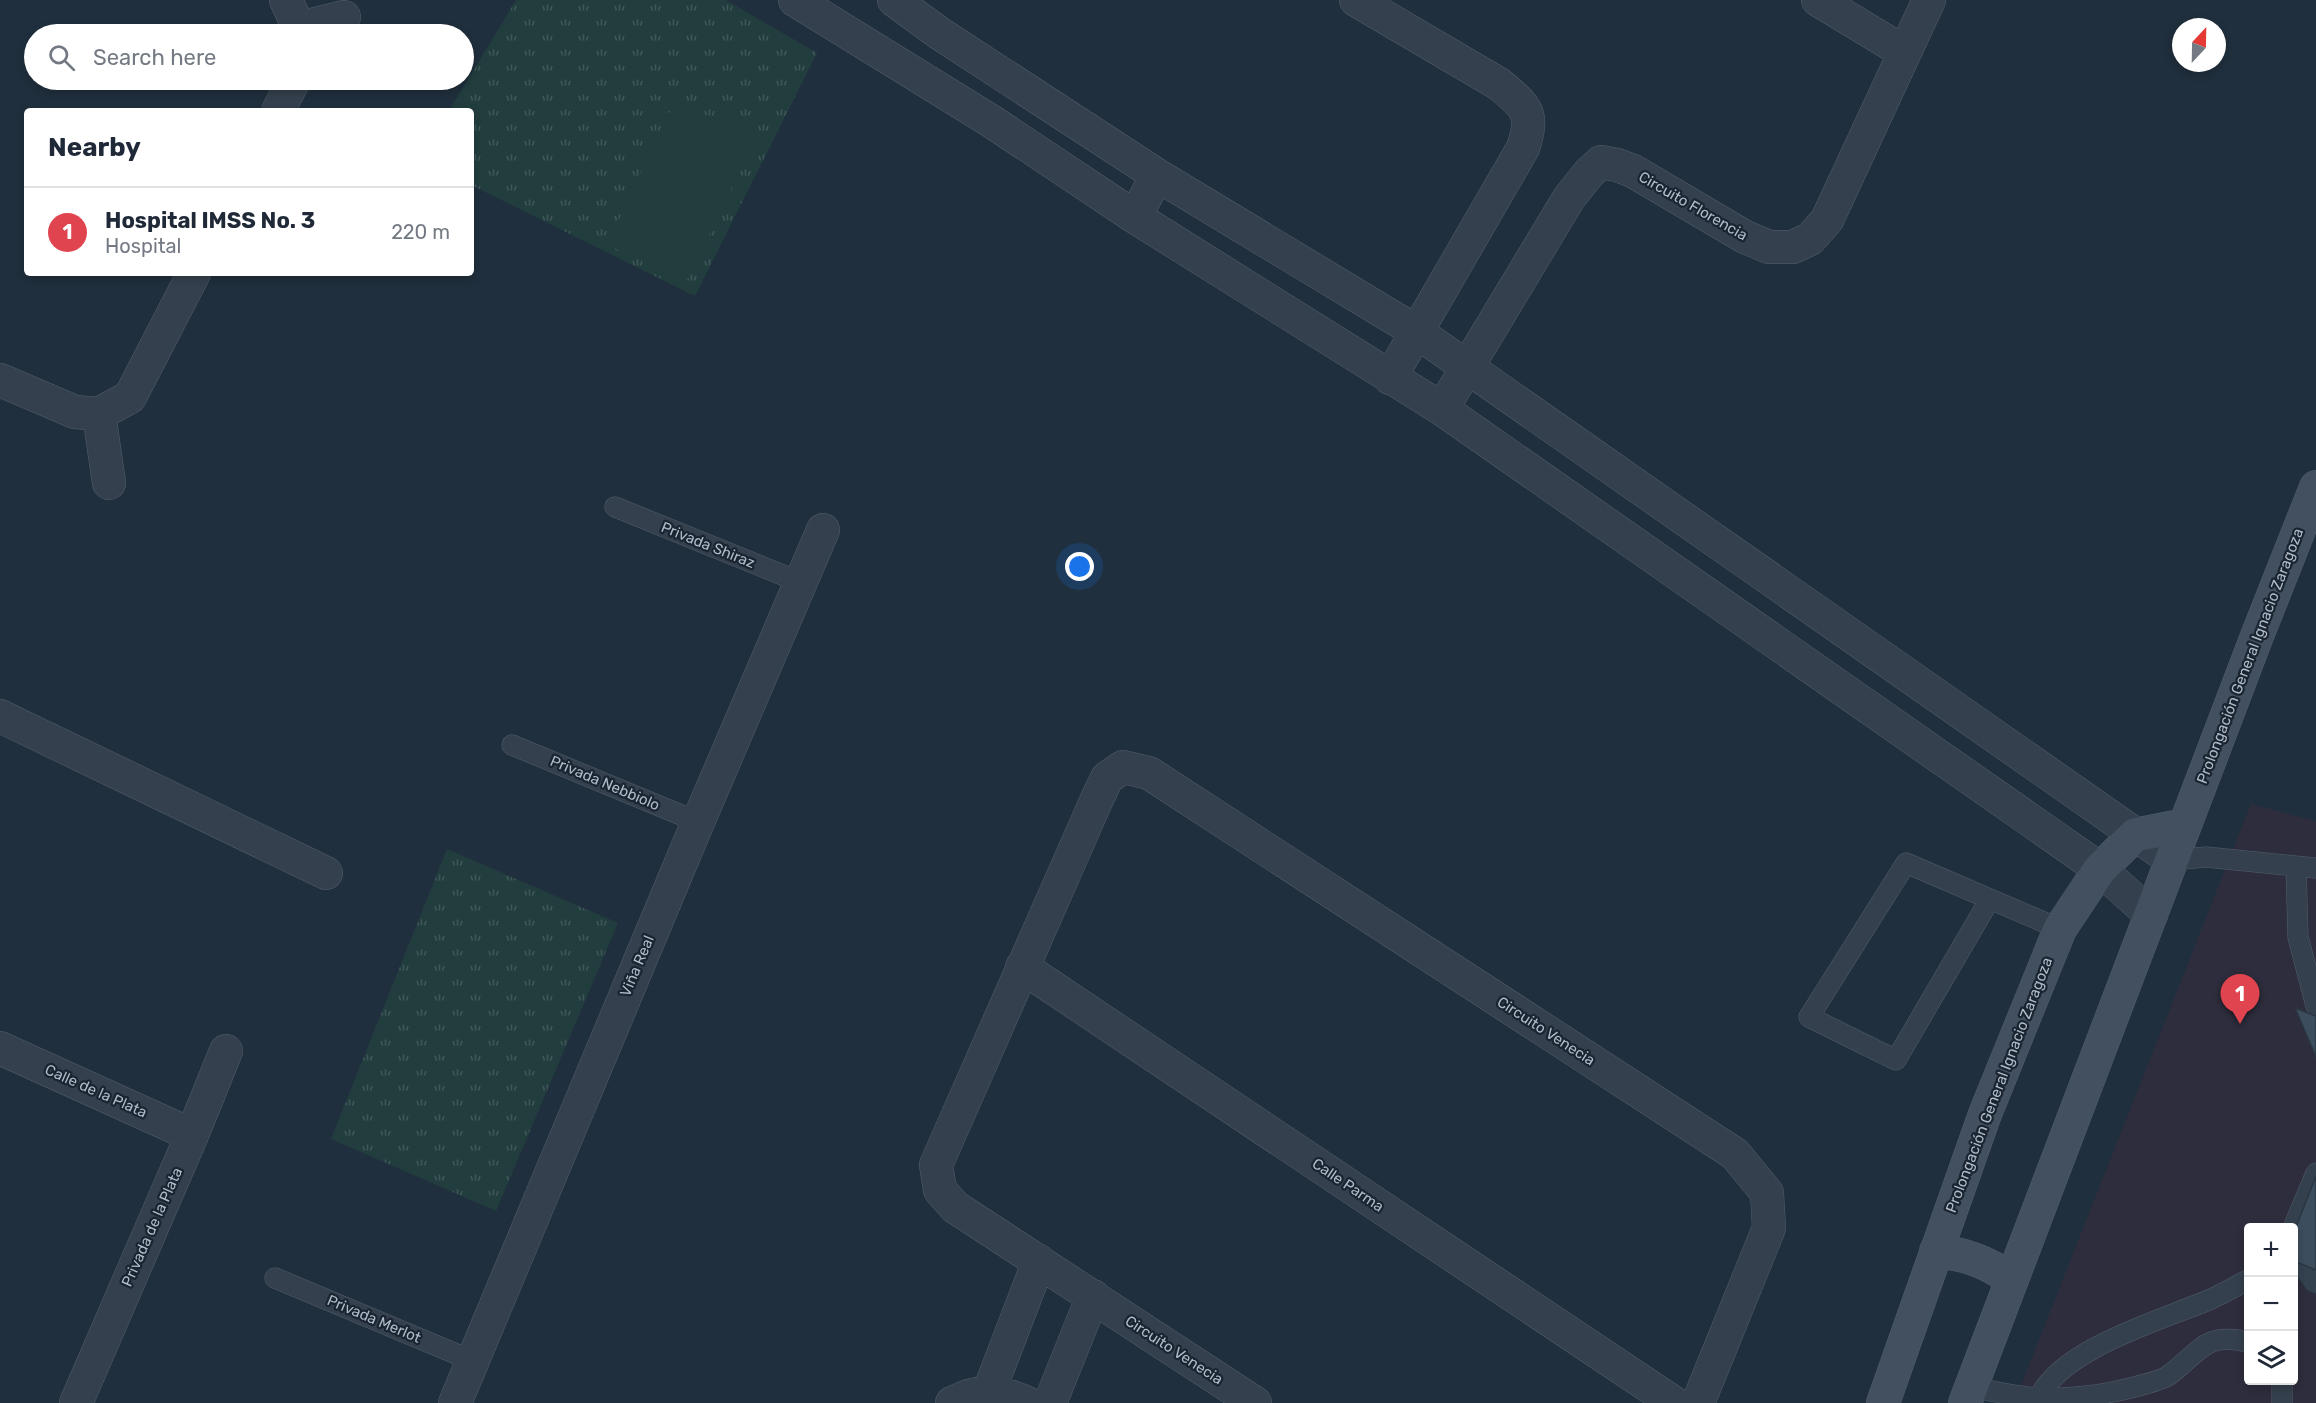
<!DOCTYPE html>
<html lang="en">
<head>
<meta charset="utf-8">
<style>
  :root { --surface:#fff; --page:#f6f6f7; --text:#1f2937; --muted:#747a83; --line:#e0e1e3; --accent:#4a6a91 }
  body { margin:0; font-family:Rubik,sans-serif; background:var(--page); color:var(--text) }
  .controls { position:absolute; right:18px; bottom:18px; display:grid; overflow:hidden; border-radius:6px; box-shadow:0 3px 9px #0003 }
  .controls button { width:54px; height:54px; display:grid; place-items:center; padding:0; border:0; border-bottom:2px solid var(--line); background:var(--surface); color:var(--text); font:30px sans-serif }
  .compass { position:absolute; left:2172px; top:18px; width:54px; height:54px; border-radius:50%; background:var(--surface); box-shadow:0 3px 9px #0003; rotate:22deg }
  .you { position:absolute; left:1080px; top:567px; width:21px; height:21px; margin:-15px; border:4px solid #fff; border-radius:50%; background:#1a73e8; box-shadow:0 0 0 9px #1a73e833 }
  .badge { display:grid; place-items:center; width:39px; height:39px; border-radius:50%; background:var(--accent); color:#fff; font-size:20px; font-weight:700 }
  .pin { position:absolute; translate:-50% -50px; filter:drop-shadow(0 2px 3px #0008) }
  .pin::after { content:''; position:absolute; top:32px; width:21px; height:18px; background:inherit; clip-path:polygon(0 0,100% 0,50% 100%) }
  .list { margin:0; padding:0; list-style:none }
  h2 { display:flex; justify-content:space-between; align-items:center; height:78px; margin:0; padding:0 24px; font-size:26px }
  h2 small { font-size:20px; font-weight:400; color:var(--muted) }
  .list li { display:grid; grid-template-columns:39px 1fr auto; gap:18px; align-items:center; box-sizing:border-box; height:90px; padding:0 24px; border-top:2px solid var(--line) }
  .list b { display:block; font-size:22px; white-space:nowrap }
  .list p { margin:0; font-size:20px; white-space:nowrap; color:var(--muted) }
  .list em { font-size:20px; font-style:normal; color:var(--muted) }
  .icon { flex:none; width:33px; height:33px; fill:none; stroke:currentColor; stroke-width:2; stroke-linecap:round; stroke-linejoin:round }
  .map { position:relative; flex:none; width:2316px; height:1403px; overflow:hidden }
  .search { position:absolute; background:var(--surface); box-shadow:0 3px 9px #0003; left:24px; top:24px; width:450px; height:66px; display:flex; align-items:center; gap:15px; box-sizing:border-box; padding:0 21px; border-radius:33px; color:var(--muted); font-size:22px }
  .panel { position:absolute; background:var(--surface); box-shadow:0 3px 9px #0003; left:24px; top:108px; width:450px; height:168px; border-radius:6px }
  .map>svg:first-child { display:block }
  .medical { fill:#2e2d3d; fill-rule:evenodd }
  .grass { fill:url(#grass-tufts) }
  .garden { fill:#223d3e }
  .lines { fill:none; stroke-linecap:round; stroke-linejoin:round }
  .lane-casing { stroke:#525e6a; stroke-width:21 }
  .street-casing { stroke:#525e6a; stroke-width:34 }
  .secondary-casing { stroke:#525e6a; stroke-width:34 }
  .lane { stroke:#34404d; stroke-width:20 }
  .street { stroke:#34404d; stroke-width:33 }
  .secondary { stroke:#425060; stroke-width:33 }
  .wall { fill:#344250 }
  .building { fill:#3c4d5d; stroke:#2a3641; stroke-width:1.5 }
  .labels { text-anchor:middle; stroke-width:4.5; stroke-linejoin:round; paint-order:stroke }
  .street-label { font-size:15px; fill:#afbbc9; stroke:#1a2531 }
</style>
</head>
<body>
<div class="map">
<svg width="2316" height="1403" viewBox="0 0 2316 1403">
  <defs>
    <pattern id="grass-tufts" width="24" height="20" patternUnits="userSpaceOnUse" patternTransform="scale(1.5)"><rect width="24" height="20" fill="#223d3e"/><path d="M3 7l-1-3M5 7V3M7 7l1-3M15 17l-1-3M17 17v-4M19 17l1-3" fill="none" stroke="#405759"/></pattern>
  </defs>
  <rect width="100%" height="100%" fill="#202f3d"/>
  <path class="medical" d="M2251,804L2316,821V1403H2014ZM2248,1228H2294V1380H2248Z"/>
  <path class="grass" d="M516,0H726L817,53L695,296L471,185V111H449Z
    M447,849L618,923L496,1211L331,1139Z"/>
  <path class="garden" d="M674,103L757,135L688,279L607,245Z"/>
  <g class="lines">
    <g class="lane-casing">
      <path id="lane" d="M615,507L800,582
        M512,745L698,822
        M2172,860L2206,857L2316,868
        M2296,866L2298,937L2316,1006
        M1990,899L1896,1060L1809,1017L1906,863L2060,929
        M2293,1228L2316,1173
        M275,1278L473,1361
        M2282,1380V1403
        M1971,1387C1993,1391 2017,1397 2039,1398C2059,1399 2093,1396 2112,1392C2123,1390 2162,1381 2169,1375C2199,1353 2205,1331 2248,1342
        M2037,1403C2054,1350 2165,1319 2211,1299C2224,1293 2236,1286 2248,1280"/>
    </g>
    <g class="street-casing">
      <path id="street" d="M286,0L299,28V34
        M795,0L991,121L1135,217
        M894,0L939,33L1157,175L1417,332L2172,860
        M1356,0L1499,84C1526,107 1535,112 1523,148L1390,378
        M1818,0L1904,52
        M299,28L344,17
        M278,111L294,80
        M1157,175L1135,217L1442,409L2100,869L2151,915
        M0,380L75,412L99,414L130,397L194,273
        M1442,409L1569,198L1589,173L1601,162L1617,165L1633,171L1745,237L1769,247H1793L1810,239L1827,220L1929,0
        M99,414L109,483
        M0,716L326,873
        M1022,967L1674,1403
        M0,1048L192,1135
        M988,1394L1039,1261
        M76,1403L192,1135L226,1051
        M455,1403L698,822L823,530
        M952,1403C980,1389 999,1390 1027,1403
        M1050,1403L1093,1296
        M1255,1403L955,1207L940,1190L936,1165L1097,799L1107,778L1123,767L1149,773L1735,1154L1767,1193L1769,1228L1698,1403"/>
    </g>
    <g class="secondary-casing">
      <path id="secondary" d="M1936,1251C1965,1254 1988,1262 2012,1280
        M1883,1403L1985,1114L2060,929L2100,869L2135,835L2185,825
        M1965,1403L2257,636L2316,487"/>
    </g>
    <use href="#lane" class="lane"/>
    <use href="#street" class="street"/>
    <use href="#secondary" class="secondary"/>
  </g>
  <path class="wall" d="M2316,1176V1294L2307,1290L2294,1271V1232Z"/>
  <path class="building" d="M2295,1008L2316,1016V1057Z
    M2316,1176V1270L2294,1261V1232Z"/>
  <g class="labels">
    <g class="street-label">
      <text transform="translate(1693 206) rotate(30)" y="5">Circuito Florencia</text>
      <text transform="translate(708 545) rotate(22)" y="5">Privada Shiraz</text>
      <text transform="translate(2250 656) rotate(-69)" y="5">Prolongación General Ignacio Zaragoza</text>
      <text transform="translate(605 783) rotate(23)" y="5">Privada Nebbiolo</text>
      <text transform="translate(637 966) rotate(-67)" y="5">Viña Real</text>
      <text transform="translate(1546 1031) rotate(33)" y="5">Circuito Venecia</text>
      <text transform="translate(1999 1085) rotate(-69)" y="5">Prolongación General Ignacio Zaragoza</text>
      <text transform="translate(96 1091) rotate(24)" y="5">Calle de la Plata</text>
      <text transform="translate(1348 1185) rotate(34)" y="5">Calle Parma</text>
      <text transform="translate(152 1227) rotate(-66)" y="5">Privada de la Plata</text>
      <text transform="translate(374 1319) rotate(23)" y="5">Privada Merlot</text>
      <text transform="translate(1174 1350) rotate(33)" y="5">Circuito Venecia</text>
    </g>
  </g>
</svg>
<div class="controls">
<button>+</button>
<button>−</button>
<button><svg class="icon" aria-label="layers" viewBox="0 0 24 24"><path d="M12 4l9 5-9 5-9-5zM3 14l9 5 9-5"/></svg></button>
</div>
<svg class="compass" viewBox="-18 -18 36 36"><path d="M0-13l5 13h-10z" fill="#e53935"/><path d="M0 13l5-13h-10z" fill="#747a83"/></svg>
<div class="you"></div>
<div class="pin badge" style="left:2240px;top:1024px;background:#e0444e">1</div>
<div class="search"><svg class="icon" aria-label="search" viewBox="0 0 24 24"><circle cx="10" cy="10" r="6"/><path d="M15 15l6 6"/></svg>Search here</div>
<section class="panel">
<h2>Nearby<small></small></h2>
<ul class="list">
<li><span class="badge" style="background:#e0444e">1</span><div><b>Hospital IMSS No. 3</b><p>Hospital</p></div><em>220 m</em></li>
</ul>
</section>
</div>
</body>
</html>
